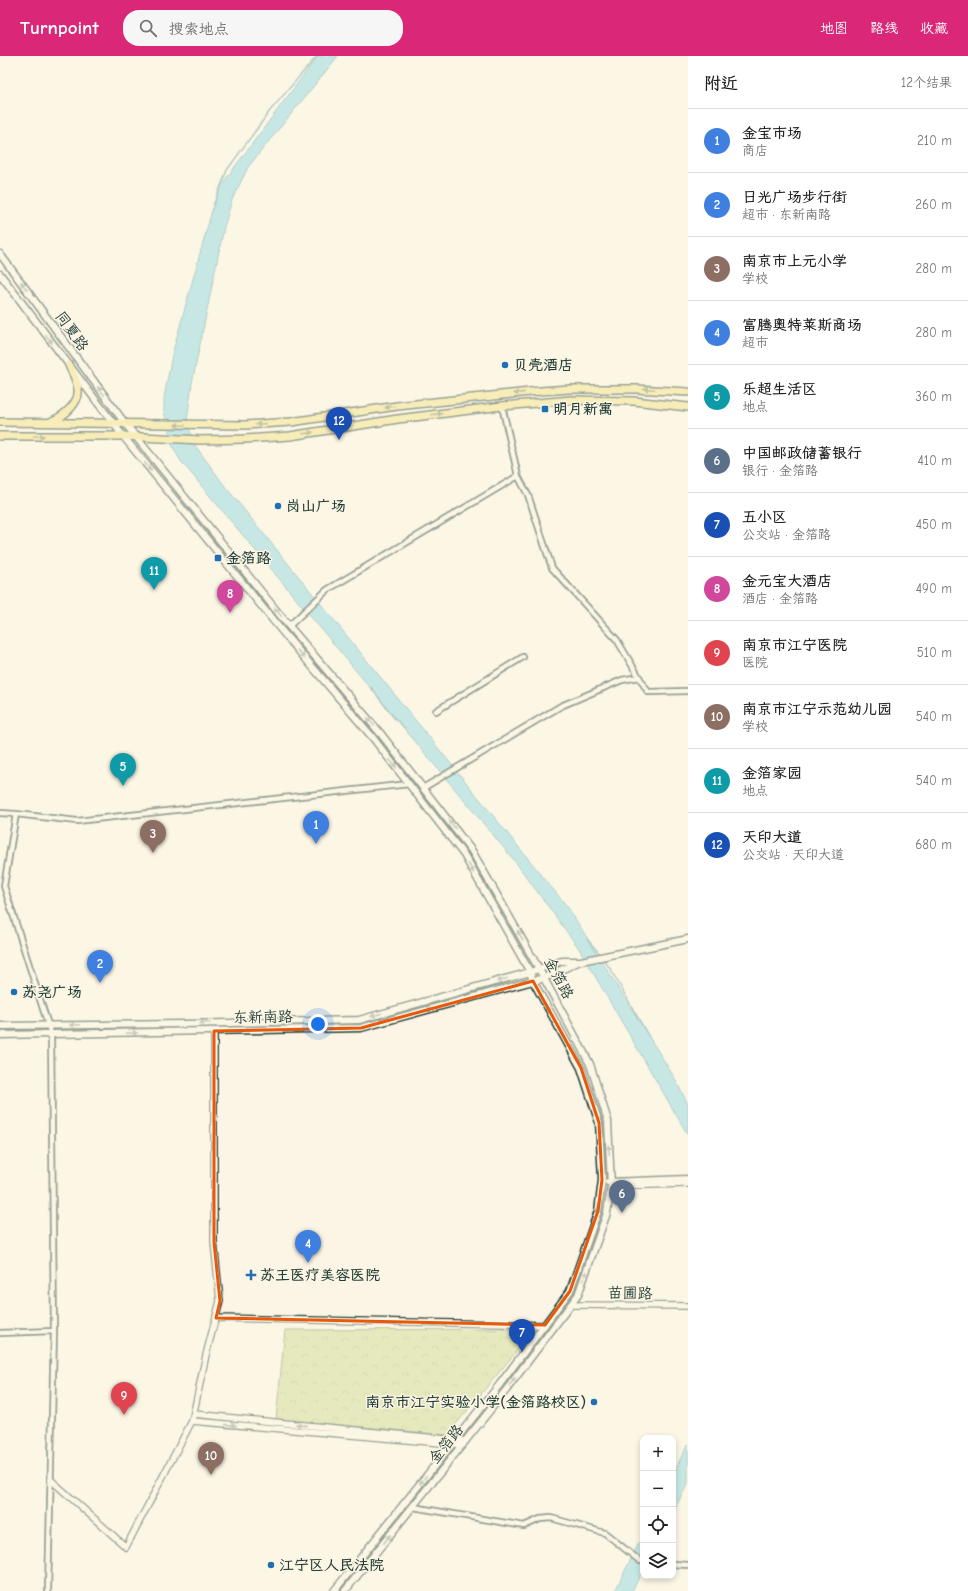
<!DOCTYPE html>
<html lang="zh">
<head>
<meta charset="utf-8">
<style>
  :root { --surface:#fff; --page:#f6f6f6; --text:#222; --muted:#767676; --line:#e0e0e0; --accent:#db2777 }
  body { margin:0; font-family:"Comic Neue","LXGW WenKai TC",sans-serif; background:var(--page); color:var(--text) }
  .controls { position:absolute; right:12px; bottom:12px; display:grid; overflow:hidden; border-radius:8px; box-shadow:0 2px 6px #0003 }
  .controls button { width:36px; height:36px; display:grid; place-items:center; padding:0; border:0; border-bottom:1px solid var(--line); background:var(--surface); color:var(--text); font:20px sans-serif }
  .you { position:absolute; left:318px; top:968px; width:14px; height:14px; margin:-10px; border:3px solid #fff; border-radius:50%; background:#1a73e8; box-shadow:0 0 0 6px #1a73e833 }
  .badge { display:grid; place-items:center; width:26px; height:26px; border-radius:50%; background:var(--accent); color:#fff; font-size:13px; font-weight:700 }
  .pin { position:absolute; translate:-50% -33px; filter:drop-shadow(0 1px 2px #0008) }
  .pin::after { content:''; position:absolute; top:21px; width:14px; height:12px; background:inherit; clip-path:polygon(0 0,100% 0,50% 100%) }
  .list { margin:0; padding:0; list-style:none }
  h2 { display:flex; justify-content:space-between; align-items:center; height:52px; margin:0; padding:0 16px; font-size:17px }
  h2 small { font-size:13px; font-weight:400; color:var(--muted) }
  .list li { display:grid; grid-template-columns:26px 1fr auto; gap:12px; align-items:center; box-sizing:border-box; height:64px; padding:0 16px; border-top:1px solid var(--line) }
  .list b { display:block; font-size:15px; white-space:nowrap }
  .list p { margin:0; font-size:13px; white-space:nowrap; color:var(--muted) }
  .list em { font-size:13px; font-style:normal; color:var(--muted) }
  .icon { flex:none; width:22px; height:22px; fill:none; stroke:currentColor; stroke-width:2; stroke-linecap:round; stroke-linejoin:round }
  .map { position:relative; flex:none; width:688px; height:1535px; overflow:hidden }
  header { display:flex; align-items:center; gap:24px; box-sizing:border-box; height:56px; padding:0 20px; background:var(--accent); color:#fff }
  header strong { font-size:19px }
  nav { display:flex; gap:22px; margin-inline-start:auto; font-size:14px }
  .search { width:280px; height:36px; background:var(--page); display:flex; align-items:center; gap:10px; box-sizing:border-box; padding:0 14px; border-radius:16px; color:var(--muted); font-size:15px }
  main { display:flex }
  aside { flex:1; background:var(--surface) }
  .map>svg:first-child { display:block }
  .park { fill:url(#park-crowns); stroke:#758b60 }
  .water { fill:#87d6e4; stroke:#5d999e }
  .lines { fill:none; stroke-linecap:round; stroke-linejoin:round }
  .stream { stroke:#5d999e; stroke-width:1.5 }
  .minor-casing { stroke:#1f3d34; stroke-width:8 }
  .tertiary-casing { stroke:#1f3d34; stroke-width:8 }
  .secondary-casing { stroke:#1f3d34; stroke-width:9 }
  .primary-casing { stroke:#1f3d34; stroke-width:10 }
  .minor { stroke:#fcf5e5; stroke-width:4.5 }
  .tertiary { stroke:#fcf5e5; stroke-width:5.5 }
  .secondary { stroke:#fcf5e5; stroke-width:6 }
  .primary { stroke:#f4e382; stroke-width:7 }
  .oneway { fill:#8e998c }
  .oneway2 { fill:#7f8857 }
  .marked { fill:none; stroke:#e8590c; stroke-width:3; stroke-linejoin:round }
  .poi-dot { fill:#1f6fb2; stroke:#fcf5e5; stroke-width:1.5 }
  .labels { text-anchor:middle; stroke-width:3; stroke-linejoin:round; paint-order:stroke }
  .street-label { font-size:15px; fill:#1f3d34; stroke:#fcf5e5 }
  .poi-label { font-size:15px; font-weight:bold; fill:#1f3d34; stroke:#fcf5e5; text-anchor:start }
</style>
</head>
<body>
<header>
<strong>Turnpoint</strong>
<div class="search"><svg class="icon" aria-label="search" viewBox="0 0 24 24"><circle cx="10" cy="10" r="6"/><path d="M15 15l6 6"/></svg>搜索地点</div>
<nav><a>地图</a><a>路线</a><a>收藏</a></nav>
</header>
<main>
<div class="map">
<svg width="688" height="1535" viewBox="0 0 688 1535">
  <defs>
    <pattern id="park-crowns" width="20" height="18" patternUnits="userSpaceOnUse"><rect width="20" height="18" fill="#cbd98c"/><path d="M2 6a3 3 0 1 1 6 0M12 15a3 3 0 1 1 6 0" fill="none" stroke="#aebb79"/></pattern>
  </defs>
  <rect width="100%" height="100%" fill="#fcf5e5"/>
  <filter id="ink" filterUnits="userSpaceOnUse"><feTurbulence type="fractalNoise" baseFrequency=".025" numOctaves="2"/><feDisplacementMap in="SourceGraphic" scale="8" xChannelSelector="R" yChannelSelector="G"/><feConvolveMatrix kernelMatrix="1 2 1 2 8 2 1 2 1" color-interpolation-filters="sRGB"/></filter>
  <g filter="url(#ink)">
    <path class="park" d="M535,1273L447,1379L276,1363L285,1274Z"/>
    <path class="water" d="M318,0H338L248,111L232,144L224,171L192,327L187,365L194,388L224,429L569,853L674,1021L688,1048V1079L578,891L514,804L180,404L172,389L164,355V342L172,299L214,147L222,129L234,112Z
      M688,1388V1427L673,1456V1418Z
      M643,1479V1514L632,1535H615Z"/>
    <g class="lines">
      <path class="stream" d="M214,148L227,114L269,56L317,0
        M371,631L394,662L405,672
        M587,883L600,898
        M603,903L611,914L649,981"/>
      <g class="minor-casing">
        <path id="minor" d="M502,350L518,420L528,439L552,512L617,584L648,636L688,635
          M289,570L327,534L518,420
          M436,655L523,601
          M423,732L561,650L622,624L639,621
          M0,757L16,758
          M0,1277L54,1275
          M413,1451L524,1470L540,1463L551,1462L605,1477L640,1505H643
          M673,1508L688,1509
          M48,1535L54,1275L51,978L4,830L16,758L77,765L409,728"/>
      </g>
      <g class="tertiary-casing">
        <path id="tertiary" d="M611,1130L688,1128
          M571,1249L688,1250
          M216,1262L545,1269
          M194,1358L466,1385
          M192,1365L463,1389
          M51,1424L126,1491L192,1365L206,1299L220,1245L214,1186V975"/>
      </g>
      <g class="secondary-casing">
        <path id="secondary" d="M0,198L124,366L289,570L381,678L472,795L539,913L590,1008L608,1065L611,1130L607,1157L578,1239L507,1333L345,1535
          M0,218L123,380L281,574L373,682L464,799L530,916L533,925L581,1012L599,1067L602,1124L598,1155L570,1235L500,1328L334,1535
          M0,970L184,968L359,964L530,916L562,905H581L688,883
          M0,979L361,972L544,922L578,906
          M608,1126L688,1123"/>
      </g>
      <g class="primary-casing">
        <path id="primary" d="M52,365C64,360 80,347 78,333C77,324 72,316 69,309
          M0,366L245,369L291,366L397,350L540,335L570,333H636L688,336
          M0,380H123L200,384L244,383L290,380L398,363L502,350L571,344L634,345L688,351"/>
      </g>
      <use href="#minor" class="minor"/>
      <use href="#tertiary" class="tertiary"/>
      <use href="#secondary" class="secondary"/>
      <use href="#primary" class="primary"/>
    </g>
    <defs><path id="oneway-solid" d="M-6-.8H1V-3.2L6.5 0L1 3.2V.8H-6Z"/></defs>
    <g class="oneway">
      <use href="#oneway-solid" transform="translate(24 230) rotate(-126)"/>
      <use href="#oneway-solid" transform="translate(49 283) rotate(53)"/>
      <use href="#oneway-solid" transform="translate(101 335) rotate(-126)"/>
      <use href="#oneway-solid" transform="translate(148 411) rotate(51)"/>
      <use href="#oneway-solid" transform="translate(278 556) rotate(-129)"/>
      <use href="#oneway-solid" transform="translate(301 598) rotate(50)"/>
      <use href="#oneway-solid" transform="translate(371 666) rotate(-130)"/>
      <use href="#oneway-solid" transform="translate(393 708) rotate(52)"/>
      <use href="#oneway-solid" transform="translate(452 768) rotate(-128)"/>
      <use href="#oneway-solid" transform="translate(471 812) rotate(61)"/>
      <use href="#oneway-solid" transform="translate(520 879) rotate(-119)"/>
      <use href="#oneway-solid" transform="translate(502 924) rotate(164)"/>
      <use href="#oneway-solid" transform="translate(547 951) rotate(61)"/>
      <use href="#oneway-solid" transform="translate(427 954) rotate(-15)"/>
      <use href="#oneway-solid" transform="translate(376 959) rotate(164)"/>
      <use href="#oneway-solid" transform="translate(205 967) rotate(178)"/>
      <use href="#oneway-solid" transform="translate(75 969) rotate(179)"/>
      <use href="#oneway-solid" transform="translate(132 977) rotate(-1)"/>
      <use href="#oneway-solid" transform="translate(609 1094) rotate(-92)"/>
      <use href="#oneway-solid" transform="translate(598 1153) rotate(102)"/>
      <use href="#oneway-solid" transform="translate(585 1220) rotate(-71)"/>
      <use href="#oneway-solid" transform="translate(512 1326) rotate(-53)"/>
      <use href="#oneway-solid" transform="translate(231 1369) rotate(5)"/>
      <use href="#oneway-solid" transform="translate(301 1369) rotate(-174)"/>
      <use href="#oneway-solid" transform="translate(423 1424) rotate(129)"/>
      <use href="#oneway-solid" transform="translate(387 1483) rotate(-51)"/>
    </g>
    <g class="oneway2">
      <use href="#oneway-solid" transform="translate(649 333) rotate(-178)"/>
      <use href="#oneway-solid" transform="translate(519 337) rotate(174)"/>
      <use href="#oneway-solid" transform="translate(390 351) rotate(171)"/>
      <use href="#oneway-solid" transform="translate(437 358) rotate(-7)"/>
      <use href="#oneway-solid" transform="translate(261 368) rotate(176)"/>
      <use href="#oneway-solid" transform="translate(180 369) rotate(-178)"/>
      <use href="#oneway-solid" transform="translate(308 377) rotate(-9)"/>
      <use href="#oneway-solid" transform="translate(39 380)"/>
    </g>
  </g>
  <path d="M0 0H688V1535H0ZM533,925L581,1012L599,1067L602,1124L598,1155L570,1235L545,1269L216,1262L220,1245L214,1186V975L361,972Z" fill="#fcf5e5" fill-opacity=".55" fill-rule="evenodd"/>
  <path class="marked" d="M533,925L581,1012L599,1067L602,1124L598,1155L570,1235L545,1269L216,1262L220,1245L214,1186V975L361,972Z"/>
  <g class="poi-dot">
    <circle cx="505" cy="309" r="4"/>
    <rect x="541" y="349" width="8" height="8" rx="2"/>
    <circle cx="278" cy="450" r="4"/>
    <rect x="214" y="498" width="8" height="8" rx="2"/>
    <circle cx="14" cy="936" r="4"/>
    <path d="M249 1213h4v4h4v4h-4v4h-4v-4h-4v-4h4z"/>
    <circle cx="594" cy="1346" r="4"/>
    <circle cx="271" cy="1509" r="4"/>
  </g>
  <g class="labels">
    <g class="street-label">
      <text transform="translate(72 275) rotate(54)" y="5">同夏路</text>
      <text transform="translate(559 922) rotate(62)" y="5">金箔路</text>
      <text transform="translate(263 961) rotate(-1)" y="5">东新南路</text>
      <text transform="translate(630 1237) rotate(1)" y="5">苗圃路</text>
      <text transform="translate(446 1388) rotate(-51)" y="5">金箔路</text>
    </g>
    <g class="poi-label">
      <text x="513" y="314">贝壳酒店</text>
      <text x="553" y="358">明月新寓</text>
      <text x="286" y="455">岗山广场</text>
      <text x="226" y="507">金箔路</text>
      <text x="22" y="941">苏尧广场</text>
      <text x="260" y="1224">苏王医疗美容医院</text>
      <text x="586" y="1351" text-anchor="end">南京市江宁实验小学(金箔路校区)</text>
      <text x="279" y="1514">江宁区人民法院</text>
    </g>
  </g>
</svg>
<div class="controls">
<button>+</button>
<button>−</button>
<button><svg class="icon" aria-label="locate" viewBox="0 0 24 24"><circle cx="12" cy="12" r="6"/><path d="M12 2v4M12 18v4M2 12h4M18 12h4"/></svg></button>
<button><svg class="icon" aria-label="layers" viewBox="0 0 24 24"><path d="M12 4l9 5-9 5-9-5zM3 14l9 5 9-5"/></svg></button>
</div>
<div class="you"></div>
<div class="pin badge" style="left:316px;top:788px;background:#3f7fe0">1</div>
<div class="pin badge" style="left:100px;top:927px;background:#3f7fe0">2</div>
<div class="pin badge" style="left:153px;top:797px;background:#8d6e63">3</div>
<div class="pin badge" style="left:308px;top:1207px;background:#3f7fe0">4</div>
<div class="pin badge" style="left:123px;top:730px;background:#0f9aa8">5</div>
<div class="pin badge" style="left:622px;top:1157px;background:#5c6f8a">6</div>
<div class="pin badge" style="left:522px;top:1296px;background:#1a4fb4">7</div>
<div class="pin badge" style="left:230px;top:557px;background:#d1479c">8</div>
<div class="pin badge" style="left:124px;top:1359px;background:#e0444e">9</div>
<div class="pin badge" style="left:211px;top:1419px;background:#8d6e63">10</div>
<div class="pin badge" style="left:154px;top:534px;background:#0f9aa8">11</div>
<div class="pin badge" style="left:339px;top:384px;background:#1a4fb4">12</div>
</div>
<aside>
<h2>附近<small>12个结果</small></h2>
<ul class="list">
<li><span class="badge" style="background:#3f7fe0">1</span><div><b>金宝市场</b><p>商店</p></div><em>210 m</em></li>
<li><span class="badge" style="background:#3f7fe0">2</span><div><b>日光广场步行街</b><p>超市 · 东新南路</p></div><em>260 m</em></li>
<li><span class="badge" style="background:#8d6e63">3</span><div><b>南京市上元小学</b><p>学校</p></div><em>280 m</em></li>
<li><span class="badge" style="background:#3f7fe0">4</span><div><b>富腾奥特莱斯商场</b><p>超市</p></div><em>280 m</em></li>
<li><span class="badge" style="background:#0f9aa8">5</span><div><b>乐超生活区</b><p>地点</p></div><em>360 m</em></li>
<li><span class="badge" style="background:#5c6f8a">6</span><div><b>中国邮政储蓄银行</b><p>银行 · 金箔路</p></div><em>410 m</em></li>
<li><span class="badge" style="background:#1a4fb4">7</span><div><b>五小区</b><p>公交站 · 金箔路</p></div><em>450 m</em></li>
<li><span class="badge" style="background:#d1479c">8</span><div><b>金元宝大酒店</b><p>酒店 · 金箔路</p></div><em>490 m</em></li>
<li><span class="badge" style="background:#e0444e">9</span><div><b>南京市江宁医院</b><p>医院</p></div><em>510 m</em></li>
<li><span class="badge" style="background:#8d6e63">10</span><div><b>南京市江宁示范幼儿园</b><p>学校</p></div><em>540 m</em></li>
<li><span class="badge" style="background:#0f9aa8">11</span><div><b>金箔家园</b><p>地点</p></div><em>540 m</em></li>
<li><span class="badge" style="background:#1a4fb4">12</span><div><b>天印大道</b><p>公交站 · 天印大道</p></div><em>680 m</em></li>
</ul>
</aside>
</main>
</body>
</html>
